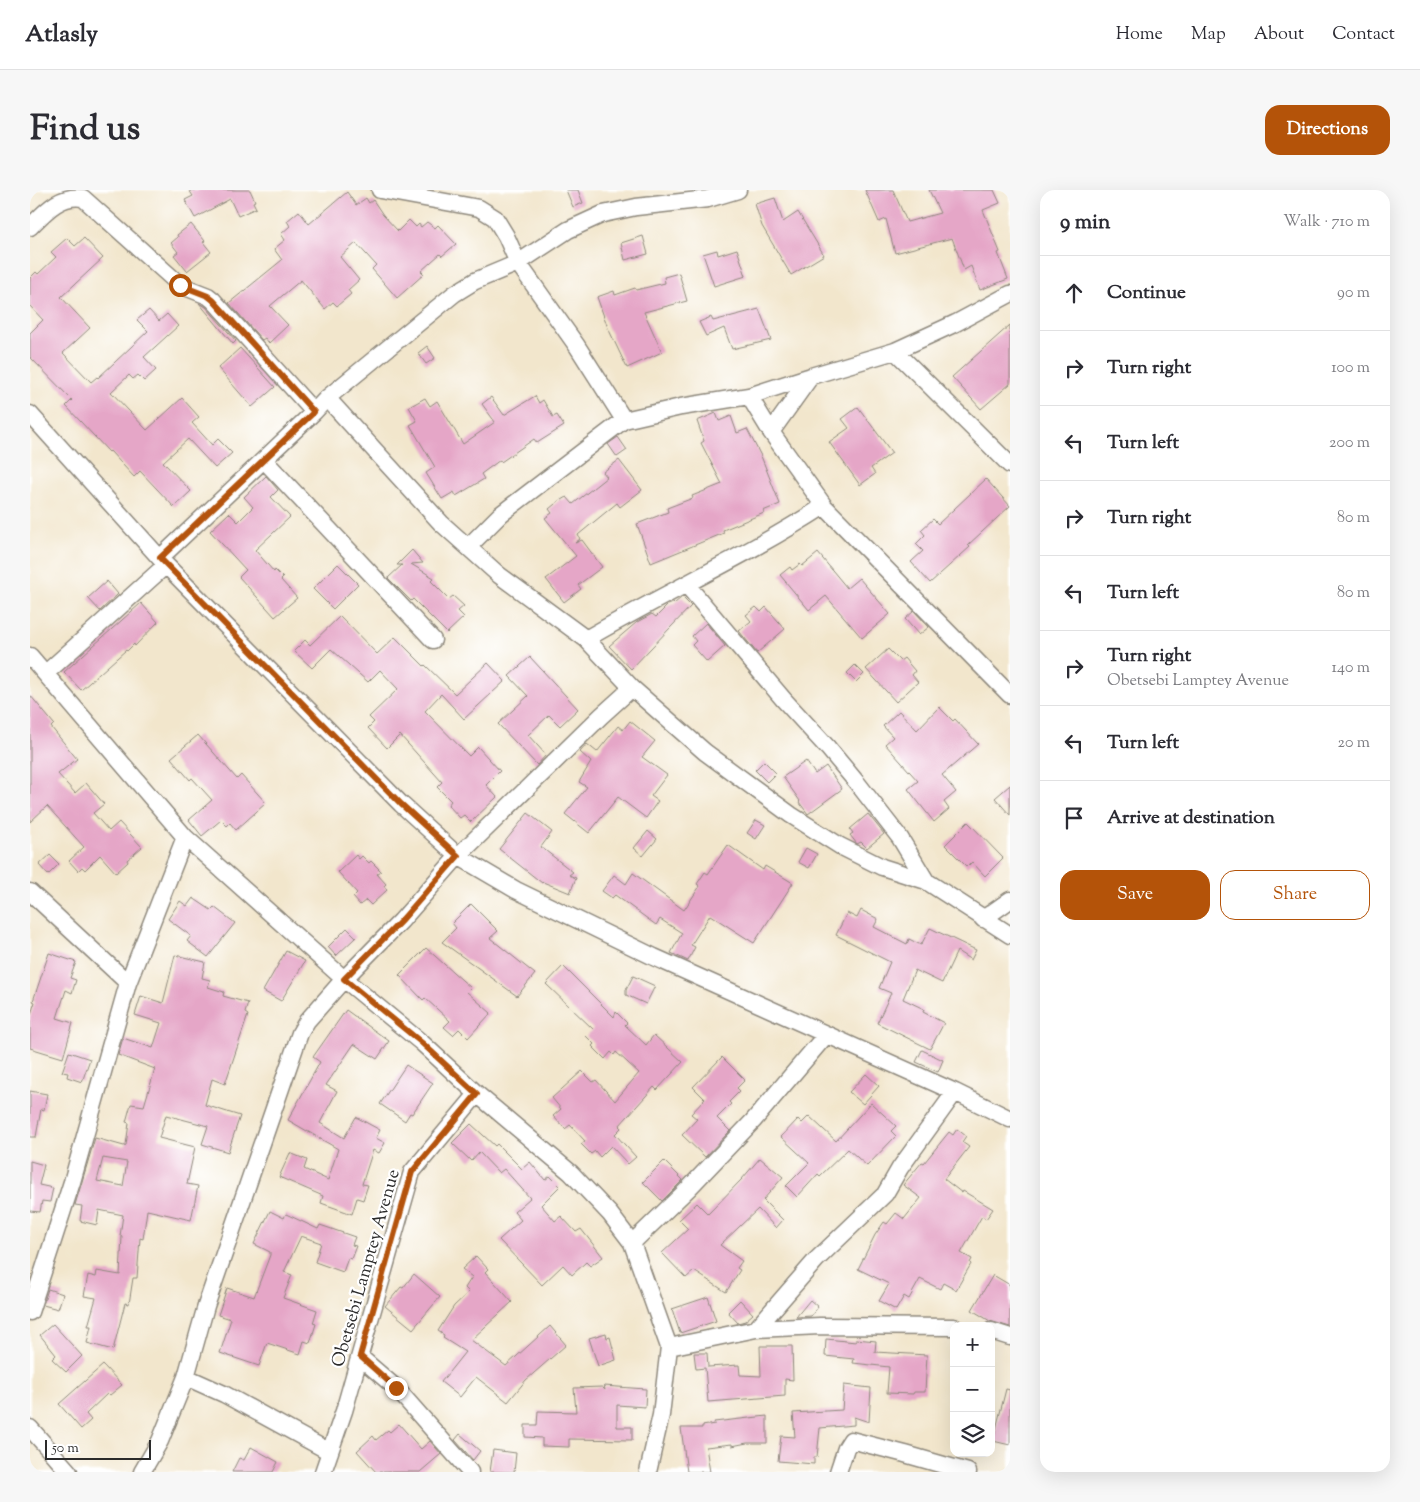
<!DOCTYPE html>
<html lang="en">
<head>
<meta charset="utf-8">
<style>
  :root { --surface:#fff; --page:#f7f7f7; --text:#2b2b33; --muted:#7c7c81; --line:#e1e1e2; --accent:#b45309 }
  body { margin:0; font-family:"Sorts Mill Goudy",serif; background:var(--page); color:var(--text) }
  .controls { position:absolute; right:15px; bottom:15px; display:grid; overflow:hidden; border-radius:10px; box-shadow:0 5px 20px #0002 }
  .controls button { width:45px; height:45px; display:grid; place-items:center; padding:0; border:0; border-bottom:1px solid var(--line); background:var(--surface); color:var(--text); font:25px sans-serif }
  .scale { position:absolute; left:15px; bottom:12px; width:106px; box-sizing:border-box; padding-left:5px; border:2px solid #2b2b2b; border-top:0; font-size:14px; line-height:18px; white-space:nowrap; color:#2b2b2b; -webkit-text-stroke:4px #fff; paint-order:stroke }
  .stop { position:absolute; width:15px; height:15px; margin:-11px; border:4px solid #b45309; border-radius:50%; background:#fff }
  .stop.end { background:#b45309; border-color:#fff; box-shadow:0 1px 5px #0008 }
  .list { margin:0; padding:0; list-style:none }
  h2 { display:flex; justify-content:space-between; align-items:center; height:65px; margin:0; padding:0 20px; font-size:21px }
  h2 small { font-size:16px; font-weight:400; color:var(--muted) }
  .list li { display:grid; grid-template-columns:32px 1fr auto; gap:15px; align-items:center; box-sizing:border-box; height:75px; padding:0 20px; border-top:1px solid var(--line) }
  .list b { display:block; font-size:19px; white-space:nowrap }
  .list p { margin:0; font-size:16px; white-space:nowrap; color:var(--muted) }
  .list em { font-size:16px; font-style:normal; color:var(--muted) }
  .actions { display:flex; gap:10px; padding:15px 20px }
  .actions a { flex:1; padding:11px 0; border:1px solid var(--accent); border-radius:15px; text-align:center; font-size:18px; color:var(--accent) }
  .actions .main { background:var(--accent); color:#fff }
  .icon { flex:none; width:28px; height:28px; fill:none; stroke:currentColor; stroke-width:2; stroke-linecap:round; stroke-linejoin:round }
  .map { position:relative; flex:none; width:980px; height:1282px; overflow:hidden; border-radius:15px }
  header { display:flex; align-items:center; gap:30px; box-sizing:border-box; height:70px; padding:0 25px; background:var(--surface); border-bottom:1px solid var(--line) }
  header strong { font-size:24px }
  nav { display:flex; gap:28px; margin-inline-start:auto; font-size:18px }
  .intro { display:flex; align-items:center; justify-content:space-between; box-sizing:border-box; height:120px; padding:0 30px }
  h1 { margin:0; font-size:35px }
  .button { padding:12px 22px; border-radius:15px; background:var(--accent); color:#fff; font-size:18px; font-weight:700 }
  main { display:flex; gap:30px; padding:0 30px }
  aside { flex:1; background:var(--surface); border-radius:15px; box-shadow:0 5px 20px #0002 }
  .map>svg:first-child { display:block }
  .building { fill:#e5a6c7; fill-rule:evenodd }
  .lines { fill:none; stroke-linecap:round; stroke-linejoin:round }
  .street-casing { stroke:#8e887c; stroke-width:19 }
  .street { stroke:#fff; stroke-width:16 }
  .route { stroke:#b45309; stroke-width:6 }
  .labels { text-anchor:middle; stroke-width:4.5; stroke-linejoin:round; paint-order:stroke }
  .street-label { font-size:18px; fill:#2b2b2b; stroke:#fff }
</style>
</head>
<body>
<header>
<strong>Atlasly</strong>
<nav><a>Home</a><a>Map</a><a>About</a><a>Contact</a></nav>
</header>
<div class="intro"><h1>Find us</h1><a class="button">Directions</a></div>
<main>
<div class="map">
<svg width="980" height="1282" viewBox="0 0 980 1282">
  <rect width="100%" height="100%" fill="#fff"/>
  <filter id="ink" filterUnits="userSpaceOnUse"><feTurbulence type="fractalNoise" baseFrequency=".02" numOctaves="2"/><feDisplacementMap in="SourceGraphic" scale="10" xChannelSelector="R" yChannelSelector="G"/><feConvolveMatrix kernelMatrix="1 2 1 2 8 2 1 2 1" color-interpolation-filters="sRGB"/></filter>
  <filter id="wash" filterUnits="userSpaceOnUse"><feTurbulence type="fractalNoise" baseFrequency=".0096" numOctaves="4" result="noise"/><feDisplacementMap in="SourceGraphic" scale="20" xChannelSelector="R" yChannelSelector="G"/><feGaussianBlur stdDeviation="1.12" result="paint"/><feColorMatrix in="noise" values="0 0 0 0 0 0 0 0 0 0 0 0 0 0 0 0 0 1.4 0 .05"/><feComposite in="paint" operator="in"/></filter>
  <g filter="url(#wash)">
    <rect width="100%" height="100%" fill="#f2e6cc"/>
    <g id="blocks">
      <path class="building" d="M159,0H220L225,11L223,12L226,18L208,26L200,9L165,28L155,10L163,6Z
        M536,0H548L553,13L543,17Z
        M835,0H863L877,32L910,23L899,0H964L970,13L953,20L970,62L968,63L978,89L950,100L941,76L934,80L922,48L865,63L856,29L849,32Z
        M317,2L326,15L336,8L339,13L343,10L353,25L368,41L379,30L386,37L389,34L391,37L397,32L405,38L408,35L426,54L412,66L410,64L391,81L394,84L367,108L342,79L346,75L326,53L310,67L329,90L318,100L321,104L307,116L303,112L295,119L271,90L240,116L258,135L239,153L235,148L232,150L199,113L252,70L244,59L255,50L251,44L260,36L257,31L269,21L279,34Z
        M745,8L753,32L768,22L794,65L761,85L732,36L725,14Z
        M161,34L175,51L173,52L181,62L157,81L144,65L148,62L141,53L148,47L147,45Z
        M613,46L618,64L595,70L591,53Z
        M37,48L45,56L54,48L73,68L31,107L60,138L33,163L61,192L67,187L68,188L118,141L107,130L119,120L129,131L137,124L148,136L114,167L126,180L114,191L108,185L103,189L99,185L81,202L117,240L152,208L169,227L162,233L182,255L188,249L202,263L185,278L158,249L133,272L161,301L144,317L110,281L104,287L80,261L79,262L36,216L42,210L0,167V143L13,130L0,116V88L6,82L8,84L26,67L21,62Z
        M707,59L716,86L684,96L673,64L687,60L688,65Z
        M649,83L657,111L614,122L632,162L597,178L578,138L567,107L584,101L585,105L605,98L606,100L635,93L634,87Z
        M169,113L176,117L206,151L203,154Z
        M729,119L741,150L702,159L694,138L676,146L669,132L681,127L683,131Z
        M980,135V194L951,219L922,187Z
        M397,156L405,168L396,174L388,163Z
        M210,158L245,197L222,217L188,178Z
        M505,206L509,213L513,210L523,227L527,225L534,236L507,253L504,249L471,272L470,270L451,284L454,289L426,306L424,302L412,309L396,283L405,277L380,235L387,231L379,217L395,208L400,216L407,211L433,254L465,232L452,214L461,207L474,225Z
        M828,217L862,263L841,278L845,284L830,295L799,252L819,238L812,229Z
        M686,223L689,231L701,226L707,243L717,239L731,266L750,314L733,321L734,323L693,340L694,343L621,373L607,334L638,322L637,318L663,308L662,306L692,294L671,253L674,251L667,231Z
        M588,247L597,260L587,267L578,254Z
        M589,270L612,300L590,317L587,313L548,345L550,349L545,353L552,350L572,377L548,395L551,399L534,412L516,389L546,366L515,328L522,323L519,319L531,309L532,310L537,307L543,314L577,287L573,282Z
        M236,286L248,300L241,307L260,327L225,360L244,382L245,380L253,388L251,390L267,408L245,427L209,387L216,380L180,341L199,323L208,332L223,317L214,307Z
        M956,289L980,316L938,355L940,357L900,393L881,372L893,361L886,354L895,345L891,340L903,329L908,334Z
        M382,360L393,373L381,374L404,388L401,391L419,409L423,406L434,416L428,421L434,427L417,443L383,409L381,411L358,388L372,375H367Z
        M788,363L817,398L829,388L860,424L832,448L796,406L779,420L750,385L760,377L762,380L770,374L772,376Z
        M308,374L328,394L303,419L283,399Z
        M77,391L88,404L70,421L58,408Z
        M652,407L661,416L601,479L579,456L607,432L622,424L626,427L638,415L643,413L644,414Z
        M111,413L128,432L105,456L104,454L97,461L96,460L51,500L34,482Z
        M726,417L731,422L736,417L755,439L727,463L709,441L721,431L716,425Z
        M884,421L899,437L889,445L875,429Z
        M310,426L347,464L365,447L394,476L395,475L425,504L458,473L475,491L434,529L411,504L395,521L439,566L448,557L470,581L456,595L467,607L441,632L434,625L430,628L418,615L421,611L407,597L412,592L370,545L357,558L338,538L344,532L339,527L368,499L350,480L338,492L301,459L282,478L264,461L275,450L280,455Z
        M676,433L695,456L677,472L662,455L666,451L662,446Z
        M858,459L870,471L874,468L885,481L882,485L888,492L866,512L836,479Z
        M500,467L548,519L530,536L519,525L498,545L516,565L507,575L468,534L498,506L479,486Z
        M825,475L834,484L826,492L817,483Z
        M0,505L24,534L21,537L47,569L28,584L45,603L56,593L74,614L63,623L79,641L89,632L112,657L97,670L98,672L86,683L70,665L55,680L52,677L48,681L39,671L54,657L17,616L0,632Z
        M909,517L923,531L925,529L948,554L912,585L926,602L914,612L919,619L904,632L878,599L888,591L855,554L863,547L853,536L869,521L887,540Z
        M600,531L625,551L612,567L637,585L621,606L628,611L616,628L588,607L559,643L535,624L557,597L549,592L561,572L550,562L557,554L567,562L588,536L593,540Z
        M168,545L207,589L211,585L236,613L206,640L200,633L197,636L191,630L172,646L159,630L182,610L162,588L160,590L141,568Z
        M734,571L746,583L737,592L725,580Z
        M776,571L785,584L796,576L812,599L778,624L769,612L770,611L753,587Z
        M980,595V625L965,608Z
        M498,623L522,642L511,657L543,682L539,685L546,688L540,703L513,692L512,693L469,659Z
        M838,624L854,644L837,658L831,652L827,654L820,645L823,643L820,639Z
        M726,630L735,635L726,649L717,643Z
        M938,632L973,668L955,686L942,672L937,677L915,655Z
        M618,641L627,649L613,666L604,658Z
        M698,655L733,680L735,676L763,693L724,753L680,725L661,755L665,757L658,771L641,763L652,743L630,729L626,735L585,705L582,708L572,701L584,685L596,694L603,683L654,720L670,696L667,694L675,682L678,684Z
        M776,658L787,664L779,678L768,672Z
        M20,665L29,674L18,685L9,675Z
        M326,665L329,669L332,666L339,673L341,671L351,681L347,684L356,694L354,696L357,700L341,715L336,710L330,715L323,707L327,703L308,682Z
        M163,708L181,720L184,717L205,733L178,767L157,751L161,746L138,729L150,711L157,716Z
        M441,714L468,741L460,748L505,784L487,806L412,752L426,738L422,733Z
        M831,720L848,729L844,737L877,754L879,749L891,755L900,738L946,760L941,770L927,761L912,793L885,780L873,809L894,819L893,822L914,833L900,859L847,833L861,803L849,798L860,772L806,745L817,723L827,728Z
        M317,738L326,747L306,766L298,757Z
        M396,758L441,798L437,802L461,823L438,848L429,839L423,845L414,837L420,831L395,808L393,810L369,785Z
        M256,761L275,771L251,811L233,801Z
        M19,763L46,772L40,788L46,790L42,803L36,800L27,828L43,833L33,868L0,858V827L5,812L3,811Z
        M145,765L175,772L172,788L180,790L178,797L194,802L193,806L218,813L215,823L218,825L195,894L182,889L175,915L210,926L198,962L172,954L178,936L136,925L129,948L165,957L157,994L168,996L161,1030L117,1020L113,1049L110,1048L107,1088H103L99,1114L95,1113L83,1160L57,1153L61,1136H58L66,1108L54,1106L58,1085L66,1087L67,1081L90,1085L92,1046H90L93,1025L69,1020L67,1035L50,1031L52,1016L45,1015L65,948L94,956L96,955L99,933L96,932L101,914L114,916L125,879L88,865L93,848L123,858L131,833L105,825L111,806L133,813ZM73,968L97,972L93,996L67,991Z
        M533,776L584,827L586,822L597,833L595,835L616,855L624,845L653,872L627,900L624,897L589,936L591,938L585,944L606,967L598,974L581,956L570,967L565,961L561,964L551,954L555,951L540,935L535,939L523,926L531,919L522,908L552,881L563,892L566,890L585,911L609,883L586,862L584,865L581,862L575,869L562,856L564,854L556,846L563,839L516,794Z
        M603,786L625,796L616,814L596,805V800Z
        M316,820L359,851L347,869L324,854L296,895L307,901L290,933L314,948L326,927L350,940L346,948L355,953L349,963L343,960L332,994L338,995L333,1010L327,1008L322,1024L291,1013L293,1006L249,987L260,963L277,970L274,979L298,990L308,959L258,930L290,872L283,867Z
        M892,860L913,870L908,882L886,872Z
        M39,862L60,869L52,892L37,887L38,883L32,882Z
        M692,867L715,890L707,898L710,901L699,912L701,914L687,928L700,941L675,967L652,945L667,929L661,924L675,909L663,897Z
        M376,875L403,893L382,924L380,923L375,931L350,914Z
        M836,884L849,896L833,914L819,902Z
        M0,901L17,904L14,920L11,919L6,947H0Z
        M841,913L866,936L861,941L866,946L837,976L818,959L790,986L788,984L767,1007L756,996L779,973L751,947L768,929L772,933L779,926L806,951Z
        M441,934L465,956L467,954L492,979L500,972L515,990L520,986L530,996L511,1015L525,1031L531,1026L546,1042L551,1039L573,1067L560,1076L556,1072L542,1085L533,1075L512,1095L469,1050L491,1030L484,1022L500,1008L474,979L469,983L449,962L441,971L422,953Z
        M927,939L936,946L932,952L939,957L914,989L932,1003L933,1001L963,1019L956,1029L952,1026L931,1063L942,1069L940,1073L941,1074L926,1100L913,1093L910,1099L890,1089L879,1109L874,1106L866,1120L849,1111L859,1094L828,1079L845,1045L854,1032L857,1034L866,1023L874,1029L891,1008L873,995L892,972L894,973L919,942L923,945Z
        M730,968L753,987L733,1010L753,1030L746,1038L728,1019L690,1055L712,1071L707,1078L710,1080L696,1102L664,1081L656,1088L632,1063L658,1039L649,1030L667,1013L678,1024L712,989Z
        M0,971L14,975L9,995L23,998L20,1012L12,1011L10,1022L0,1021Z
        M634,971L653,990L632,1011L613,992Z
        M240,1021L254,1028L256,1024L288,1039L290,1035L325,1047L322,1055L326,1056L321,1069L318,1068L313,1082L285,1072L291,1053L271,1046L254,1082L262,1085L253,1108L287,1120L283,1133L286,1134L280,1153L274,1151L270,1164L237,1153L229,1176L190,1163L201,1129L188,1125L197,1098L224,1107L240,1065V1062L224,1054Z
        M446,1066L458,1079L455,1082L482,1112L441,1150L476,1176L520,1136L536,1155L496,1190L478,1212L446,1187L430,1207L411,1192L435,1162L413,1148L414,1145L408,1141L424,1116L439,1102L435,1098L442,1087L432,1079Z
        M384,1084L410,1107L383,1139L355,1116L371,1097L373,1098Z
        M963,1085L980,1095V1137L960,1131L942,1120Z
        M18,1099L33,1104L28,1119L13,1115Z
        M678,1107L686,1131L650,1143L642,1119Z
        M710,1110L723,1124L715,1131L708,1133L698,1122Z
        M780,1110L788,1117L781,1126L766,1127Z
        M23,1134L52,1166L36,1182L22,1169L26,1165L10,1145Z
        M576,1143L577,1148L580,1147L586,1170L568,1176L559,1148Z
        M796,1149L826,1152V1149L846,1151L845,1162L897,1165L895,1202H884L883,1204L857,1203L859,1177L823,1173L824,1169L795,1166Z
        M730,1156H762L763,1190L755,1189V1206L678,1212L675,1178L666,1179L664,1163H677L678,1177L709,1175L710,1185L731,1186Z
        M73,1175L92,1195L80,1205L78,1203L56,1224L61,1230L51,1239L29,1214Z
        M814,1195L841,1198L839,1232L824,1227V1235L790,1238L787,1267H784V1274L748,1271L751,1246L765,1247L763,1223L812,1220Z
        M574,1196L616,1199L615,1217L587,1215V1237H602V1250L539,1249V1257L512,1256V1248L495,1247V1235H507L508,1221L546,1222L544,1198L572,1197L575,1200Z
        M976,1199L980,1200V1255L963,1251Z
        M737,1226V1253H717L702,1256V1254L676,1257L680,1282H657L651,1238H672V1236L685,1234L684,1232Z
        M369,1234L391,1259L400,1251L411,1264L390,1282H346L327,1261L343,1246L346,1250L358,1240L360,1242Z
        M430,1244L450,1261L443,1270L425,1250Z
        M221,1257L248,1272L243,1282H202L209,1268L214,1270Z
        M463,1260L486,1263L484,1282H460Z"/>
    </g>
  </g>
  <g filter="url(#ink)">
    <use href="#blocks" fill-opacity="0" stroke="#8e887c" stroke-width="1"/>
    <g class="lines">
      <g class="street-casing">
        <path id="street" d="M350,0L449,18L465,28L476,46L488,73L547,156L594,230L651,217L719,206L781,186L865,161L926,133L980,104
          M0,37C15,22 30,4 53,8L150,95L178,106L183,110L284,222
          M865,161L980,275
          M719,206L741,242L794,316L980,505
          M297,208L411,333L469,385L556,449L602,498L675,562L761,625L810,656L852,677L896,691L980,745
          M0,224L136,375L371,614L428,666L486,700L624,767L925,902L980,929
          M741,242L781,186
          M234,270L403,450
          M438,357L471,324L594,230
          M130,368L284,222L297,208L424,104L445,91L488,73L538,40L573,24L606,17L678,9L708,0
          M656,394L754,510L798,558L828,594L870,648L896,691
          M556,449C634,403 717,366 794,316
          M0,466L155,647L314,789L392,853L447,904L541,983L580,1024L602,1053L639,1157L631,1225L618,1282
          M16,483L136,375
          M0,702L98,793
          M953,729L980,710
          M602,1053L659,998L723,931L796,845
          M0,1122L42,992L98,793L155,647
          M726,1139L786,1070L855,1004L870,978L925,902
          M961,1141L980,1147
          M639,1157L726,1139L790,1136L924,1137
          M330,1167L366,1198L440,1282
          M156,1187L194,1204L300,1262
          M0,1238L39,1282
          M112,1282L130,1251L156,1187L176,1116L270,843L277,831L314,789L371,731L428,666L571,526L602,498
          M293,1282L314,1221L382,982L447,904
          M808,1282L816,1258L821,1250L875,1264L938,1282"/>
      </g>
      <use href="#street" class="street"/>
    </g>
  </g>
  <g class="lines" filter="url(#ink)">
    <path class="route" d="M150,95L178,106L183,110L284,222L130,368L371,614L428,666L371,731L314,789L392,853L447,904L382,982L330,1166L366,1198"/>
  </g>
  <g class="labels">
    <g class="street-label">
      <text transform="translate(335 1078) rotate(-74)" y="6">Obetsebi Lamptey Avenue</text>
    </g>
  </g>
</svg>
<div class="controls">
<button>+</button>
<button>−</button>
<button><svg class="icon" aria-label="layers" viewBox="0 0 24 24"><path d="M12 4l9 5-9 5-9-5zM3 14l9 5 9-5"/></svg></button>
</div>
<div class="scale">50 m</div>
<div class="stop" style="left:150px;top:95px"></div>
<div class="stop end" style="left:366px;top:1198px"></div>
</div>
<aside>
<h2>9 min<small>Walk · 710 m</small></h2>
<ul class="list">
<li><svg class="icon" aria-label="ahead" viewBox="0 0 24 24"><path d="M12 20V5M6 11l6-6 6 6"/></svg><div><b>Continue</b></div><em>90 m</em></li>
<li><svg class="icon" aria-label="right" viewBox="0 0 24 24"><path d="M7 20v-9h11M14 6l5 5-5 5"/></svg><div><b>Turn right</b></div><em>100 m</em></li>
<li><svg class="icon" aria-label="left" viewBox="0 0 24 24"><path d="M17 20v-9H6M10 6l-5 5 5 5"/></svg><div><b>Turn left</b></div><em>200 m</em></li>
<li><svg class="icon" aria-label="right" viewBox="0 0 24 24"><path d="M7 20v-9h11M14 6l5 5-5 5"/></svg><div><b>Turn right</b></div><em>80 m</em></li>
<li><svg class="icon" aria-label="left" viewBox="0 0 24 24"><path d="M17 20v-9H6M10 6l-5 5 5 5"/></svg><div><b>Turn left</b></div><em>80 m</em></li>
<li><svg class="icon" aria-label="right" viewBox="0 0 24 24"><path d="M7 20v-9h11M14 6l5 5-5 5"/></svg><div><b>Turn right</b><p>Obetsebi Lamptey Avenue</p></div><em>140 m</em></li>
<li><svg class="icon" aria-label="left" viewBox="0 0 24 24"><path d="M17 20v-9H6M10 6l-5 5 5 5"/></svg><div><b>Turn left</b></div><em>20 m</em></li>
<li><svg class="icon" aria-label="arrive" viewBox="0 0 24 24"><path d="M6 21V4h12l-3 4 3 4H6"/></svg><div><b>Arrive at destination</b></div></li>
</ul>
<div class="actions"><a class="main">Save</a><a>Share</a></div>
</aside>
</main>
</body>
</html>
